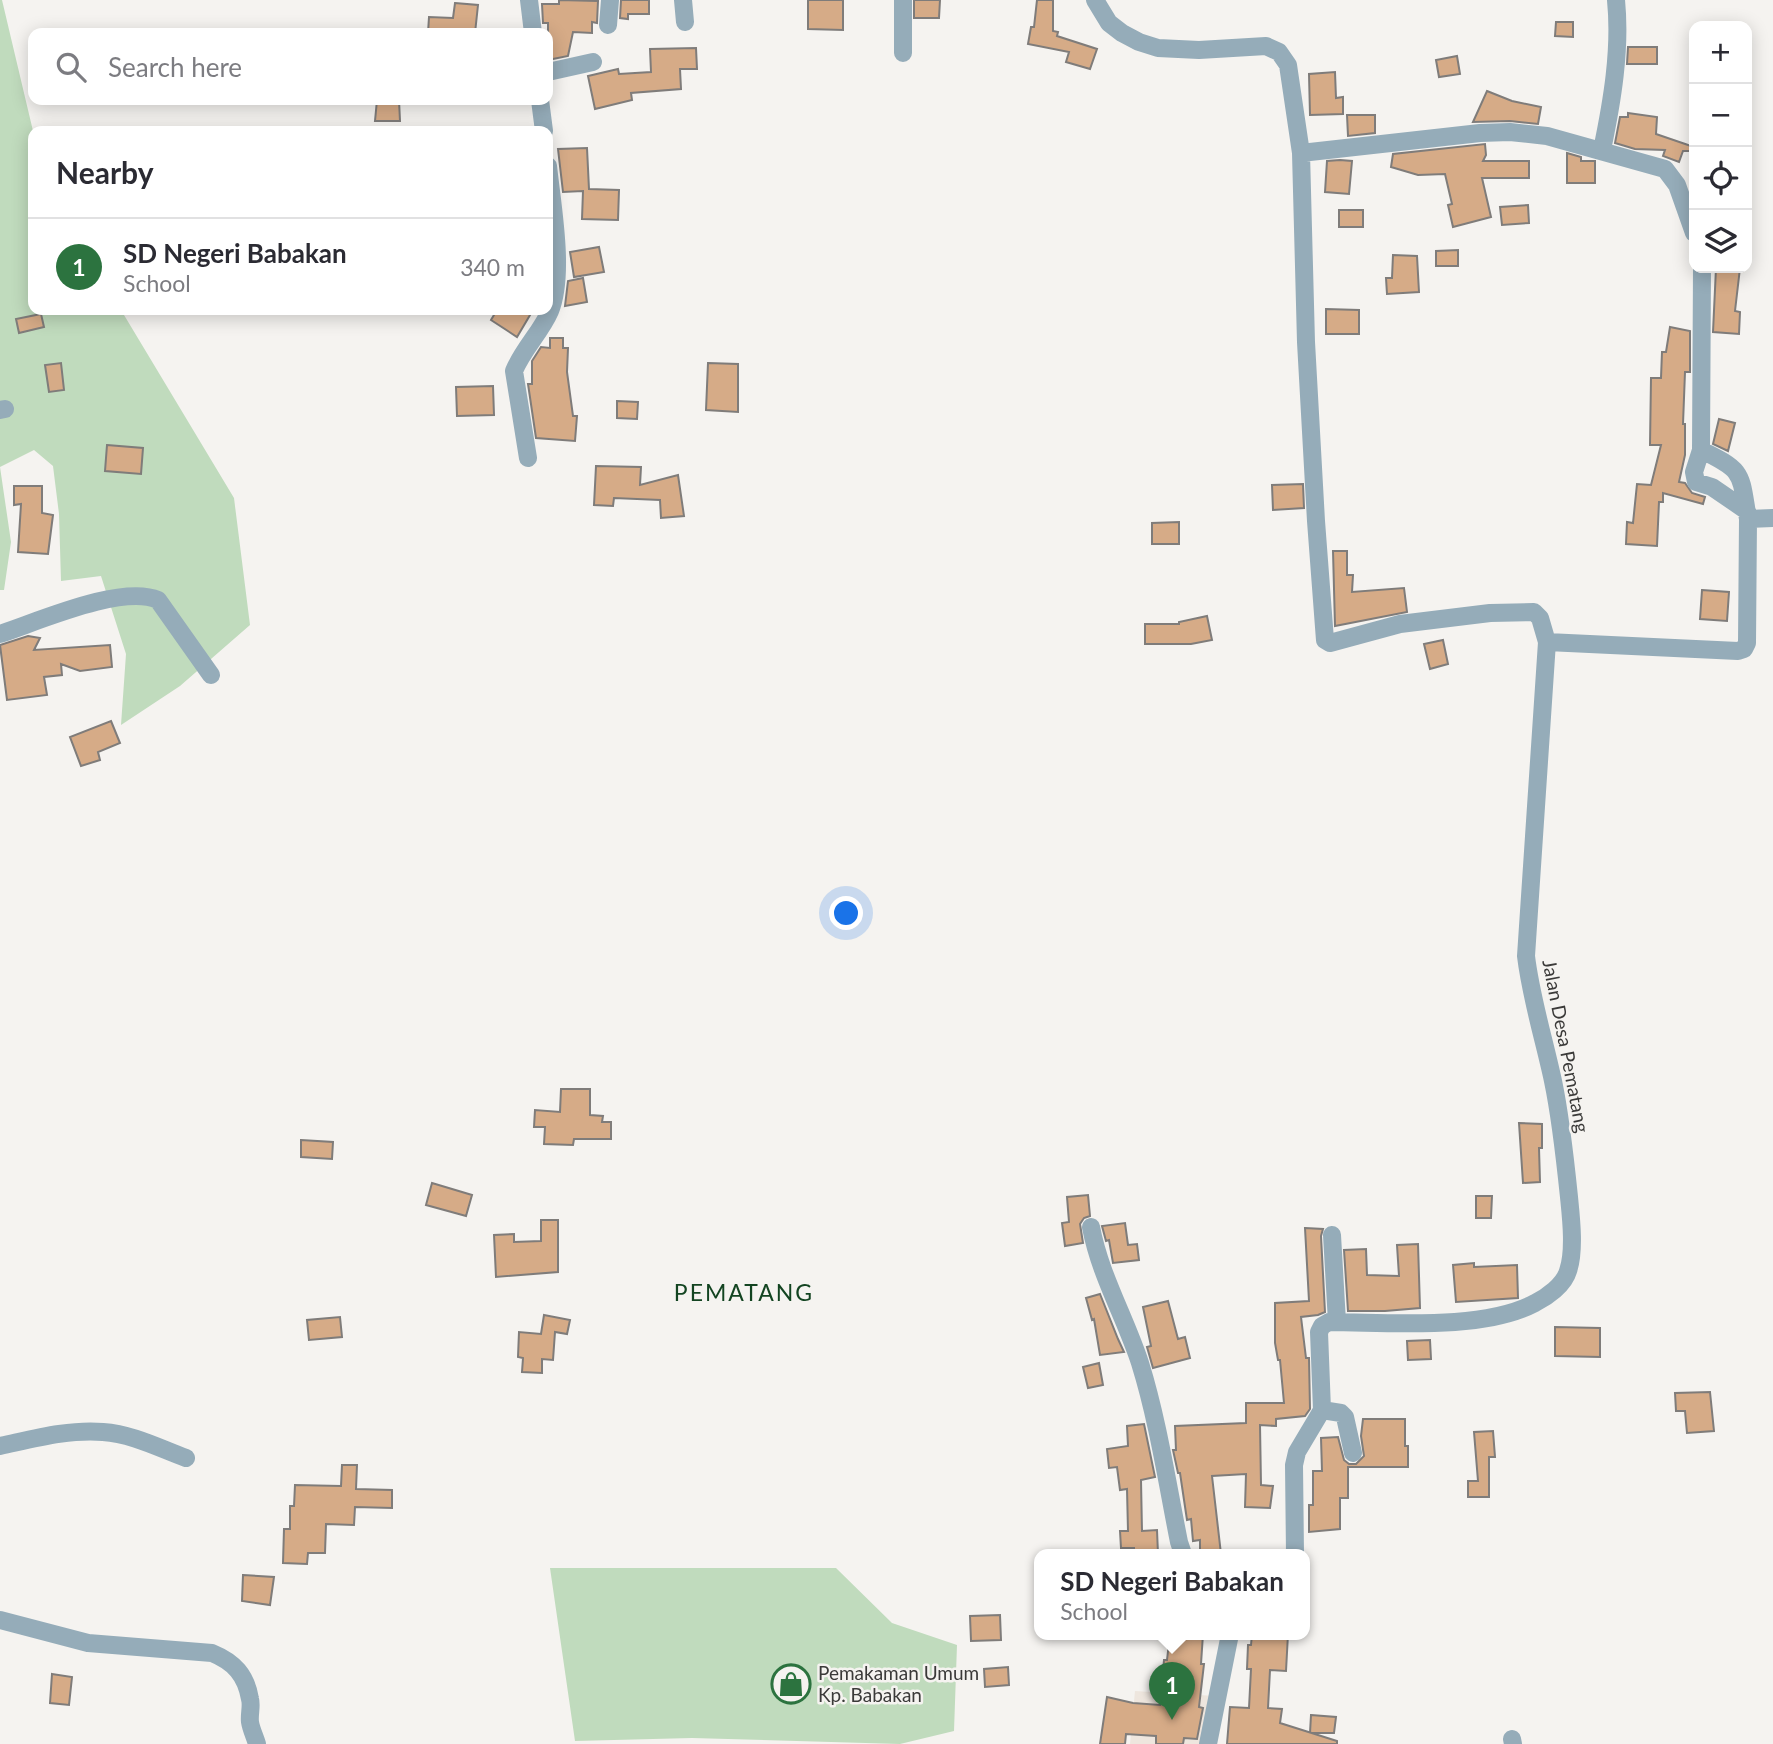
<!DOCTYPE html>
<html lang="en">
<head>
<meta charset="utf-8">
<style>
  :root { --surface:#fff; --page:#f2f2f3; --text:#2b2b33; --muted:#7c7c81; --line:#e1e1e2; --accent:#2c733f }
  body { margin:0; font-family:Lato,sans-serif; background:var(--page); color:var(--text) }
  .controls { position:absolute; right:21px; top:21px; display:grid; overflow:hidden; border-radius:14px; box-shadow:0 4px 18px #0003 }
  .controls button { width:63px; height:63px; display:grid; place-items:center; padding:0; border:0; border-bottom:2px solid var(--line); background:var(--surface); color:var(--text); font:35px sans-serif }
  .you { position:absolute; left:847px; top:914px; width:24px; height:24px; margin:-18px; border:5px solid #fff; border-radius:50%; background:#1a73e8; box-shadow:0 0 0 10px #1a73e833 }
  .badge { display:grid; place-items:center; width:46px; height:46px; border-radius:50%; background:var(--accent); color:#fff; font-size:23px; font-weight:700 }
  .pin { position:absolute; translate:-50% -58px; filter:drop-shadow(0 2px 4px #0008) }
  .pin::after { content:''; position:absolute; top:37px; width:24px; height:21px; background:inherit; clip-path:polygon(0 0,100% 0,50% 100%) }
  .popup { position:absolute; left:1034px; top:1549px; width:276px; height:91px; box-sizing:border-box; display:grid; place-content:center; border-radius:14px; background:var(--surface); filter:drop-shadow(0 2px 5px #0005); font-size:23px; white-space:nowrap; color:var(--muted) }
  .popup b { font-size:26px; color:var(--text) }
  .popup::after { content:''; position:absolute; left:50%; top:100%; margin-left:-14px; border:14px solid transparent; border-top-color:var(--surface) }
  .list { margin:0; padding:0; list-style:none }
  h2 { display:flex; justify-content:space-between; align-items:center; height:91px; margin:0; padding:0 28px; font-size:30px }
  h2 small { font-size:23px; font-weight:400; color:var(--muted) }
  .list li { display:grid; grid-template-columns:46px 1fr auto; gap:21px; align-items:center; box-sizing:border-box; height:98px; padding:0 28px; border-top:2px solid var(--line) }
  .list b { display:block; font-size:26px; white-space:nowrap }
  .list p { margin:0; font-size:23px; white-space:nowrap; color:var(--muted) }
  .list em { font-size:23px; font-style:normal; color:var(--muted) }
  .icon { flex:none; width:38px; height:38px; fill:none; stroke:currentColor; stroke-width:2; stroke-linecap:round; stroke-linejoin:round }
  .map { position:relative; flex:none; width:1773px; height:1744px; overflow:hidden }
  .search { position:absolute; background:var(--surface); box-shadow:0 4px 18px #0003; left:28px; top:28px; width:525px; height:77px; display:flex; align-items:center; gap:18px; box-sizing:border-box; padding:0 24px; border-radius:14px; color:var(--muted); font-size:26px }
  .panel { position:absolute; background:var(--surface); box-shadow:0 4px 18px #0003; left:28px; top:126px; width:525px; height:189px; border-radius:14px }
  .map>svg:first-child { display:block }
  .built { fill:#eee6de }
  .green { fill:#c0dbbd }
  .building { fill:#d6ab87; stroke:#7f7c7a; stroke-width:2 }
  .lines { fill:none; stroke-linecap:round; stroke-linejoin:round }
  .minor { stroke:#95acb9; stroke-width:18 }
  .labels { text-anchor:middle; stroke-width:5; stroke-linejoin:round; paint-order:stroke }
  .street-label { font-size:19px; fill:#3b3a39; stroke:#f5f3f0 }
  .poi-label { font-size:19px; fill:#3b3a39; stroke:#f5f3f0; text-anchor:start }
  .quarter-label { font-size:23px; letter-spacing:2px; fill:#134421; stroke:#f5f3f0 }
</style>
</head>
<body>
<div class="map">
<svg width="1773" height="1744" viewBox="0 0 1773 1744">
  <rect width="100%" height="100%" fill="#f5f3f0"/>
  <path class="built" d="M1135,1691L1215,1696L1208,1744H1130Z"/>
  <path class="green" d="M0,0H2L33,131V310H121L234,498L250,625L180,686L121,725L126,654L101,576L61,581L59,514L53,466L34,450L0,467L11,542L4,590H0Z
    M550,1568H836L892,1623L957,1645L954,1731L900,1744L692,1738L575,1741Z"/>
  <path class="building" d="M559,0L598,1L597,23L592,22V33L573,32L568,56L548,60V23H543L542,4H559Z
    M621,0H649V14H628V19L620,18Z
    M808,0H843V30L808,29Z
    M914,0H940L939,18H914Z
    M1037,0H1053V31L1058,32L1057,36L1097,49L1090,69L1066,62L1069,52L1028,44L1031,27H1034Z
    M455,3L478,5L475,33H428L429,17L453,18Z
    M1556,22H1573V37L1555,36Z
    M1628,47H1657V64H1627Z
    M696,48L697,69H680L681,89L631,93L632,100L595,109L588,76L618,69L619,74L651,72L650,49Z
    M1457,56L1460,74L1439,77L1436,60Z
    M1335,72L1336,98L1343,97V114L1310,115L1309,74Z
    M1487,91L1512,101L1541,107L1538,124L1510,121L1473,122Z
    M377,100H399L400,121H375Z
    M1628,113L1657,117L1656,134L1694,147V151H1683L1679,162L1663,156L1665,150L1635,149L1615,143L1620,117H1628Z
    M1347,115H1375V133L1348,136Z
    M1485,144L1486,155L1483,161H1529V178H1482L1491,217L1453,227L1448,205L1452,204L1445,174L1418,175L1391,167L1393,154Z
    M587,148L589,189L619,190L618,220L582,219L583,191L563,192L558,149Z
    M1567,153L1581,157V161H1595V183H1567Z
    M1340,160L1352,161L1349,194L1325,192L1327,161Z
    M1528,205L1529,223L1502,225L1500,207Z
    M1339,210H1363V227H1339Z
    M599,247L604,272L574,277L570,252Z
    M1458,250V266H1436V251Z
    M1393,255L1417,256L1419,292L1387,294L1386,278H1392Z
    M1716,268H1740L1735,311L1740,312L1739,334L1713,332Z
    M583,278L587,302L565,306L568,281Z
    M1326,309L1359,310V334H1326Z
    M497,310H533L517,337L491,320Z
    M41,314L44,327L19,333L16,319Z
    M1670,327L1690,331V372H1685L1683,424H1685V455L1679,482L1685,483L1692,493L1705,497L1703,504L1663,493V502H1659L1657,546L1626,544L1627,522L1633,523L1637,484L1651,485L1661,445H1650L1651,378H1661L1662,352H1666Z
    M550,338H563V348H568L567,372L573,416H577L575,441L536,438L528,384H532V361L541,347L550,348Z
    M61,363L64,390L49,392L45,365Z
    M708,363L738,364V412L706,410Z
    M493,386L494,415L457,416L456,387Z
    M617,401L638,402L637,419L617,418Z
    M1719,419L1735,423L1728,451L1713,444Z
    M107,445L143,448L141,474L105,471Z
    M596,466L641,467L640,485L678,475L684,516L661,518L660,500L614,498L613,506L594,505Z
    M1303,484L1304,508L1273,510L1272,485Z
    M14,486H42V513L53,515L48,554L18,552L21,504L14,505Z
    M1179,522V544H1152V523Z
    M1333,551H1347V575H1353L1352,592L1404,588L1407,612L1335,626Z
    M1702,590L1729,592L1727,621L1700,619Z
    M1207,616L1212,640L1191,644H1145V624H1179V622Z
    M28,636L40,638L34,650L110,645L112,667L80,671L61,664L62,675L44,677L47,695L7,700L0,645Z
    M1443,640L1448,664L1430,669L1424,644Z
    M111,721L120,743L98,752L100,760L81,766L70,737Z
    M561,1089H590V1115L603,1116L602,1122H611V1139H574L573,1145L544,1144L545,1127H534L535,1110L560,1112Z
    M1519,1123L1542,1124V1148H1539L1540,1182L1523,1183Z
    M301,1140L333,1142L332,1159L301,1157Z
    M432,1183L472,1195L466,1216L426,1205Z
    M1088,1195L1090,1216L1084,1218L1080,1224L1083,1243L1065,1246L1062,1223L1069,1222L1067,1197Z
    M1476,1196H1492L1491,1218H1476Z
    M541,1220H558V1272L496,1277L494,1235L514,1234V1242L541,1241Z
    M1125,1223L1128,1245L1137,1244L1139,1260L1113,1263L1109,1240L1106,1241L1102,1226Z
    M1305,1228L1323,1229L1321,1236L1325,1312L1318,1315L1301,1317L1306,1358H1309L1310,1409L1305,1416L1276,1419V1426L1260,1425L1261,1485L1273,1486L1270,1508L1245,1507L1246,1474L1212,1476L1221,1554H1200V1540L1193,1541L1191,1519L1187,1520L1180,1473H1178L1173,1450H1176L1175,1426L1246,1423V1403H1284L1280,1360H1278L1275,1343V1303L1309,1301Z
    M1418,1244L1420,1308L1385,1311H1348L1344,1250L1366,1249L1367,1275L1399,1276L1397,1245Z
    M1474,1263V1267L1517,1265L1518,1298L1456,1302L1453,1265Z
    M1100,1294L1118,1339L1124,1352L1100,1355L1094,1319L1092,1320L1086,1298Z
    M1168,1301L1178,1339L1185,1337L1190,1358L1153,1368L1147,1347L1151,1346L1143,1307Z
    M544,1315L570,1320L567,1334L555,1332L553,1360L542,1359V1373L522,1372L523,1358L518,1357L519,1332L541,1334Z
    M340,1317L342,1337L309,1340L307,1320Z
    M1555,1327L1600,1328V1357L1555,1356Z
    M1430,1340L1431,1359L1408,1360L1407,1341Z
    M1099,1363L1103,1385L1088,1388L1083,1367Z
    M1710,1392L1714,1431L1687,1433L1685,1411H1676L1675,1393Z
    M1363,1419H1405V1446H1408V1467H1348V1498H1340V1529L1309,1532V1505H1313V1471H1322L1321,1438L1338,1437L1344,1460L1349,1464H1356L1364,1456L1361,1436Z
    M1144,1424L1155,1477L1141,1480L1142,1531L1157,1530L1158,1554H1134V1548H1121L1120,1531H1128L1127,1489L1120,1490L1117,1467L1109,1468L1107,1449L1128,1446L1127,1426Z
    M1493,1431L1495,1457H1489V1497H1468V1481H1478L1474,1432Z
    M342,1465H357L356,1489L392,1490V1508L355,1507L354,1525L326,1524L325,1553H308L307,1564L283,1563L284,1529H290V1506H294L295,1485L341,1486Z
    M243,1575L274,1577L270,1605L242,1601Z
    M1000,1615L1001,1640L971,1641L970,1616Z
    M1170,1634H1203L1201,1664H1204L1199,1707L1203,1708L1197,1739L1184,1738L1183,1744H1156V1736L1126,1734L1125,1744H1100L1107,1697L1133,1703L1160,1705L1164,1660H1167Z
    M1252,1634H1288L1286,1671L1270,1670L1268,1708L1282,1709L1280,1723L1337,1741V1744H1227L1230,1707L1249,1708L1251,1669H1247L1248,1645H1251Z
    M1008,1667L1009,1685L985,1687L984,1669Z
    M52,1674L72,1677L69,1705L50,1703Z
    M1311,1715L1336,1717L1334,1733H1310Z"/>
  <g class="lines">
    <path class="minor" d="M529,0L533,33
      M683,0L685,22
      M1095,0L1109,23L1122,33L1139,42L1158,48L1199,50L1266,46L1279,52L1288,65L1301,153L1306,342L1316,521L1325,640L1330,643L1400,624L1490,613L1534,612L1540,618L1547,642L1526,956C1531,998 1544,1039 1553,1081C1561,1119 1565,1158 1569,1197C1571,1217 1575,1251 1568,1271C1564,1285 1547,1297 1535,1303C1482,1331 1388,1322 1329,1322L1322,1326L1319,1332L1322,1410L1297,1452L1294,1465L1295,1554
      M608,25L610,0
      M903,53V0
      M548,72L593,62
      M540,100L544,131
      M1602,150C1612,102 1621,50 1616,0
      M1301,153L1480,133L1510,132L1547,136L1665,169L1677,185L1694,233
      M1702,268L1701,450C1745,471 1740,473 1748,519
      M0,410L5,409
      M1701,450L1694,472L1696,482L1712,487L1747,511
      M528,458L514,371C523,349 541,332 550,311C565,274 552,205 548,166
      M0,634C37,622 122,584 158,600L211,675
      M1547,642L1738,651L1744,649L1747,643L1748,519L1773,518
      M1091,1227C1100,1275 1125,1317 1140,1363C1158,1421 1167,1482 1179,1542L1183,1554
      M1332,1235L1337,1322
      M1322,1410L1341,1413L1345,1417L1353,1453
      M0,1446C33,1439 69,1429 103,1432C132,1434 159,1448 186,1458
      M0,1620L88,1643L212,1653C234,1662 246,1675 250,1699C252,1706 249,1714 250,1722C251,1729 255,1737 257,1744
      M1512,1739L1513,1744
      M1208,1744L1230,1634"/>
  </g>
  <defs>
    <g id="shop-ring" transform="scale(2.0125)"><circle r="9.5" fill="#f5f3f0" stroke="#2c733f" stroke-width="1.5"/><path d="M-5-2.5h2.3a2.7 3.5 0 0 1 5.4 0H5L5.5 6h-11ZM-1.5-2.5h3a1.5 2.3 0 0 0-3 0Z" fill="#2c733f"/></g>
  </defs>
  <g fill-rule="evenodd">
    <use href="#shop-ring" x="791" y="1684"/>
  </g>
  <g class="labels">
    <g class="street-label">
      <text transform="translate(1566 1046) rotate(79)" y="7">Jalan Desa Pematang</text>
    </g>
    <g class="poi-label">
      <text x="818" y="1680">Pemakaman Umum<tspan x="818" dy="22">Kp. Babakan</tspan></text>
    </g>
    <g class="quarter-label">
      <text x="744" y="1301">PEMATANG</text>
    </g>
  </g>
</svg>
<div class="controls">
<button>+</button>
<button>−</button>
<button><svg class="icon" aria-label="locate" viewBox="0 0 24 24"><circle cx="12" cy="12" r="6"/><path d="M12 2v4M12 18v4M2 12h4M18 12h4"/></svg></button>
<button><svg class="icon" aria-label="layers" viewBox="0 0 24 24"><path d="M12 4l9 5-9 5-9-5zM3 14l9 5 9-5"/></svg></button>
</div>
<div class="you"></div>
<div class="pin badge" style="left:1172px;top:1720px">1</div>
<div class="popup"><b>SD Negeri Babakan</b>School</div>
<div class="search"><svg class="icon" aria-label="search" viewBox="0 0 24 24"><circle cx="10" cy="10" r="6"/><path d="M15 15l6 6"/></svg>Search here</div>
<section class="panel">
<h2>Nearby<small></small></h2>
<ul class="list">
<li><span class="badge">1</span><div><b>SD Negeri Babakan</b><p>School</p></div><em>340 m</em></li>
</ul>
</section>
</div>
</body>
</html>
